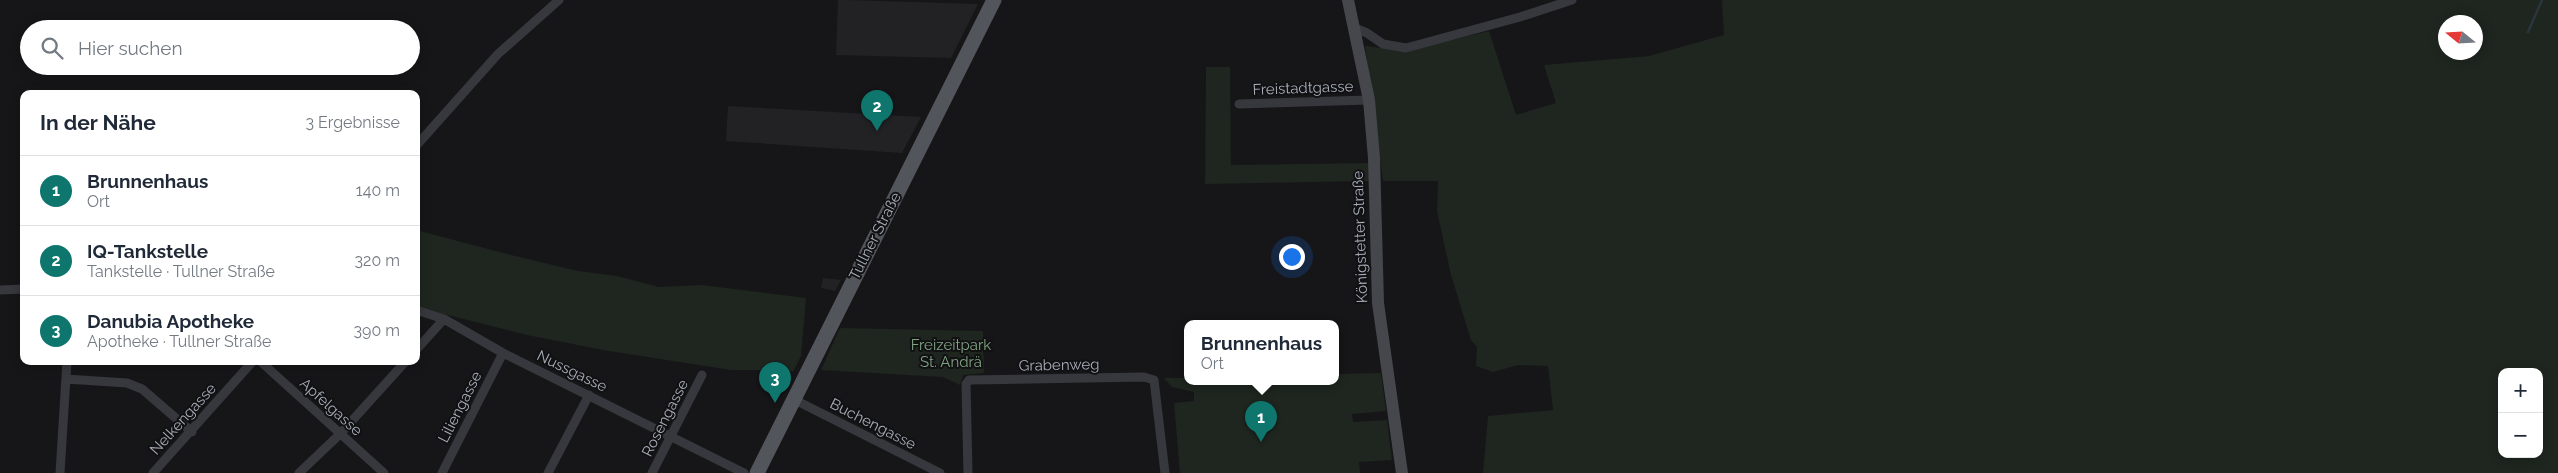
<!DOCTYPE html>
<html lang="de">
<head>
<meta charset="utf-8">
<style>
  :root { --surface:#fff; --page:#f2f2f3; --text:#1f2937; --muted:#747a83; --line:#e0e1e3; --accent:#0f766e }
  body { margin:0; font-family:Raleway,sans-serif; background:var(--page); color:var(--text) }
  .controls { position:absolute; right:15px; bottom:15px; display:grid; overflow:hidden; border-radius:10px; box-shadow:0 2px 12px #0003 }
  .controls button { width:45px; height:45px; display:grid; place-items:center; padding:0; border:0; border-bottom:1px solid var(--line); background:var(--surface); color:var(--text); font:25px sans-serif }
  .compass { position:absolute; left:2438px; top:15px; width:45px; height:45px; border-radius:50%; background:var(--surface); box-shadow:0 2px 12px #0003; rotate:288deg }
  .you { position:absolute; left:1291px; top:256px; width:18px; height:18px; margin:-12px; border:4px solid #fff; border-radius:50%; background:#1a73e8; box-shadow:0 0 0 8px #1a73e833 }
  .badge { display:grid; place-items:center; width:32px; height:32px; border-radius:50%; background:var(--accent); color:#fff; font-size:16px; font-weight:700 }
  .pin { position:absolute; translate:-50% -41px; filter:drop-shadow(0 1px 2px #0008) }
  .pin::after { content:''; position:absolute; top:26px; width:18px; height:15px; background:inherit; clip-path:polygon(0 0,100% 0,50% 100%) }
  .popup { position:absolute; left:1184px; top:320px; width:155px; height:65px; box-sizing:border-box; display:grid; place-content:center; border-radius:10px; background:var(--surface); filter:drop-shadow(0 1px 4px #0005); font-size:16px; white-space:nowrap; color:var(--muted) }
  .popup b { font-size:19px; color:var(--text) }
  .popup::after { content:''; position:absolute; left:50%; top:100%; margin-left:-10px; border:10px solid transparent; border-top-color:var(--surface) }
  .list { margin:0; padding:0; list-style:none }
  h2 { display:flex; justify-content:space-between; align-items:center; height:65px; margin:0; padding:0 20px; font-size:21px }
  h2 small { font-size:16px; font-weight:400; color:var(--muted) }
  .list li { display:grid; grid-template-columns:32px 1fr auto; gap:15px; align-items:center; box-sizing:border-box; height:70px; padding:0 20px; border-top:1px solid var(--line) }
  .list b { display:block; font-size:19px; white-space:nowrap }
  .list p { margin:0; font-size:16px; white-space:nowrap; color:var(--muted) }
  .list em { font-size:16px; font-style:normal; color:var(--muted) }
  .icon { flex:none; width:28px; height:28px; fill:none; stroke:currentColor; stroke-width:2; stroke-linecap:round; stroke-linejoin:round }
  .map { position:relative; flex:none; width:2558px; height:473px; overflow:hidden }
  .search { position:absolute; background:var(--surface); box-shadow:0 2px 12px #0003; left:20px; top:20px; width:400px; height:55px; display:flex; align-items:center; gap:12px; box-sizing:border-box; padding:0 18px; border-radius:28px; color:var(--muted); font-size:19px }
  .panel { position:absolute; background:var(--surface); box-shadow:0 2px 12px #0003; left:20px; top:90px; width:400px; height:275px; border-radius:10px }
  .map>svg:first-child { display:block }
  .built { fill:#222225 }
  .green { fill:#1e261f; fill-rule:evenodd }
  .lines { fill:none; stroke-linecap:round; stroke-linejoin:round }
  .stream { stroke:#2c353c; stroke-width:2.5 }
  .street { stroke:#37383d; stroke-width:9 }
  .secondary { stroke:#45474d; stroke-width:12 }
  .primary { stroke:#53555c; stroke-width:15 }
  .labels { text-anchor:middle; stroke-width:4; stroke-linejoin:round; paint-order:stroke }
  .street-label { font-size:15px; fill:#a8adb8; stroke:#111113 }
  .park-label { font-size:15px; fill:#7fa381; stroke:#111113 }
</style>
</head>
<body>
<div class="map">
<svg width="2558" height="473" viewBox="0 0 2558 473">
  <rect width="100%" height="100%" fill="#161618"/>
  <path class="built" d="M838,0H846L978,4L951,58L836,55Z
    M728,106L921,117L902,153L726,141Z
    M823,278L841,280L835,291L821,288Z"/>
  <path class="green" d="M1722,0H2558V473H1483L1488,416L1553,410L1548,366L1518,365L1493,372L1476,366L1477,347L1471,340L1451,275L1437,211L1438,181H1383L1365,46L1406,51L1489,31L1516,115L1556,103L1544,65L1649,56L1724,35ZM2446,22H2476V52H2446ZM2502,372H2539V454H2502Z
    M1206,67H1230L1231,165L1369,163V181L1205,184Z
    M416,230L515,256L578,271L617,276L659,287L702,285L806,298L801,356L793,372L785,370H731L603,350L527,335L416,307Z
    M840,328L983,331L984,373L963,375L960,385L943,377L821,370Z
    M1381,373L1386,411L1352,414L1353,422L1387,420L1392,460L1359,462L1360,473H1180L1174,403L1194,401V392L1172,387L1164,378H1187V381H1335V374Z"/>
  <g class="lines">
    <path class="stream" d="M2528,32L2542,0"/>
    <path class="street" d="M1355,28L1367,33L1383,44L1406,48L1520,17L1572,0
      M1239,104L1369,100
      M416,146L498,54L559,0
      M0,290L24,289
      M416,310L444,319L503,353L744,473
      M416,350L444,319
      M260,361L384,473
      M66,379L127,383L142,389L192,432
      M793,399L940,473
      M60,473L67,361
      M153,473L253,361
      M299,473L340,434L406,361
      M442,473L503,353
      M548,473L589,395
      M652,473L702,375
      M968,473L966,384L969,380L1144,377L1154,380L1165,473"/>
    <path class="secondary" d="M1348,0L1369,100L1374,158L1378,303L1402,473"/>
    <path class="primary" d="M757,473L994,0"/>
  </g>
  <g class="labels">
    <g class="street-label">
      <text transform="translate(1303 88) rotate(-2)" y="5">Freistadtgasse</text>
      <text transform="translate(875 236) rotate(-63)" y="5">Tullner Straße</text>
      <text transform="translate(1360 237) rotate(-92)" y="5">Königstetter Straße</text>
      <text transform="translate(1059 365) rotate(-1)" y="5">Grabenweg</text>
      <text transform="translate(572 371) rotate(26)" y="5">Nussgasse</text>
      <text transform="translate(331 407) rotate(42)" y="5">Apfelgasse</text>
      <text transform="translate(460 407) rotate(-63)" y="5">Liliengasse</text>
      <text transform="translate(665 418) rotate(-63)" y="5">Rosengasse</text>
      <text transform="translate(183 419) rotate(-48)" y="5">Nelkengasse</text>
      <text transform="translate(873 424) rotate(27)" y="5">Buchengasse</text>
    </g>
    <g class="park-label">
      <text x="951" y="350">Freizeitpark<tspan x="951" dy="17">St. Andrä</tspan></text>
    </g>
  </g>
</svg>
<div class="controls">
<button>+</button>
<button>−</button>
</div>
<svg class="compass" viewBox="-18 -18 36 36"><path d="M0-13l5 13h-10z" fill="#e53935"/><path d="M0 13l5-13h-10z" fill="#747a83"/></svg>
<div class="you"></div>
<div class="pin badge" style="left:1261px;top:442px">1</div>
<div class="popup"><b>Brunnenhaus</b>Ort</div>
<div class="pin badge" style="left:877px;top:131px">2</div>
<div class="pin badge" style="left:775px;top:403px">3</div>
<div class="search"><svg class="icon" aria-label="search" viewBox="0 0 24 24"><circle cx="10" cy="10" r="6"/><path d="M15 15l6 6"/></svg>Hier suchen</div>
<section class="panel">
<h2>In der Nähe<small>3 Ergebnisse</small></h2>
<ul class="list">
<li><span class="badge">1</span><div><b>Brunnenhaus</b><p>Ort</p></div><em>140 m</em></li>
<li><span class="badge">2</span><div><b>IQ-Tankstelle</b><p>Tankstelle · Tullner Straße</p></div><em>320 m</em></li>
<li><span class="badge">3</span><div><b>Danubia Apotheke</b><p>Apotheke · Tullner Straße</p></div><em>390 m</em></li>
</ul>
</section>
</div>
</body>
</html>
